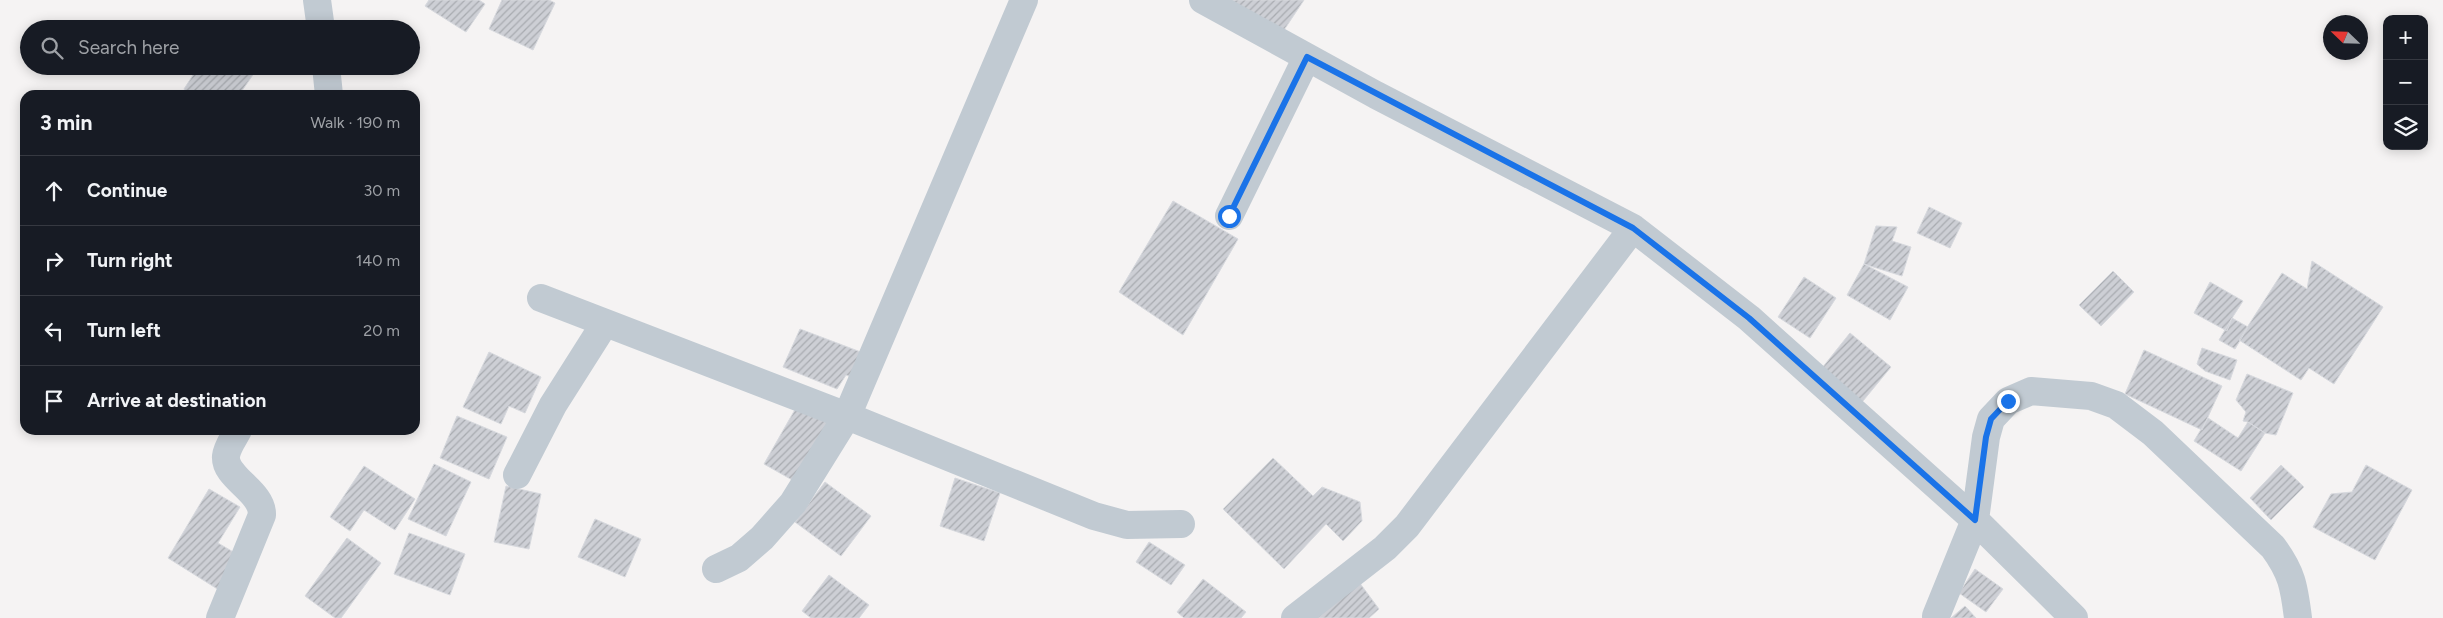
<!DOCTYPE html>
<html lang="en">
<head>
<meta charset="utf-8">
<style>
  :root { --surface:#171b24; --page:#20242c; --text:#f1f3f6; --muted:#9ea1a6; --line:#363941 }
  body { margin:0; font-family:Figtree,sans-serif; background:var(--page); color:var(--text) }
  .controls { position:absolute; right:15px; top:15px; display:grid; overflow:hidden; border-radius:10px; box-shadow:0 2px 12px #0003 }
  .controls button { width:45px; height:45px; display:grid; place-items:center; padding:0; border:0; border-bottom:1px solid var(--line); background:var(--surface); color:var(--text); font:25px sans-serif }
  .compass { position:absolute; left:2323px; top:15px; width:45px; height:45px; border-radius:50%; background:var(--surface); box-shadow:0 2px 12px #0003; rotate:293deg }
  .stop { position:absolute; width:15px; height:15px; margin:-11px; border:4px solid #1a73e8; border-radius:50%; background:#fff }
  .stop.end { background:#1a73e8; border-color:#fff; box-shadow:0 1px 5px #0008 }
  .list { margin:0; padding:0; list-style:none }
  h2 { display:flex; justify-content:space-between; align-items:center; height:65px; margin:0; padding:0 20px; font-size:21px }
  h2 small { font-size:16px; font-weight:400; color:var(--muted) }
  .list li { display:grid; grid-template-columns:32px 1fr auto; gap:15px; align-items:center; box-sizing:border-box; height:70px; padding:0 20px; border-top:1px solid var(--line) }
  .list b { display:block; font-size:19px; white-space:nowrap }
  .list em { font-size:16px; font-style:normal; color:var(--muted) }
  .icon { flex:none; width:28px; height:28px; fill:none; stroke:currentColor; stroke-width:2; stroke-linecap:round; stroke-linejoin:round }
  .map { position:relative; flex:none; width:2443px; height:618px; overflow:hidden }
  .search { position:absolute; background:var(--surface); box-shadow:0 2px 12px #0003; left:20px; top:20px; width:400px; height:55px; display:flex; align-items:center; gap:12px; box-sizing:border-box; padding:0 18px; border-radius:28px; color:var(--muted); font-size:19px }
  .panel { position:absolute; background:var(--surface); box-shadow:0 2px 12px #0003; left:20px; top:90px; width:400px; height:345px; border-radius:15px }
  .map>svg:first-child { display:block }
  .building { fill:url(#building-hatch); stroke:#d7d9de }
  .lines { fill:none; stroke-linecap:round; stroke-linejoin:round }
  .minor { stroke:#c1cad2; stroke-width:28 }
  .route { stroke:#1a73e8; stroke-width:6 }
</style>
</head>
<body>
<div class="map">
<svg width="2443" height="618" viewBox="0 0 2443 618">
  <defs>
    <pattern id="building-hatch" width="6" height="6" patternUnits="userSpaceOnUse" patternTransform="scale(1.25)"><rect width="6" height="6" fill="#cdcfd5"/><path d="M-1 1l2-2M0 6l6-6M5 7l2-2" fill="none" stroke="#a8abb0"/></pattern>
  </defs>
  <rect width="100%" height="100%" fill="#f5f3f3"/>
  <path class="building" d="M429,0H479L485,4L466,32L425,6Z
    M502,0H549L555,3L533,50L489,29Z
    M1228,0H1304L1280,36Z
    M199,66H259L239,95H188L184,89Z
    M1173,201L1238,239L1183,335L1119,292Z
    M1929,207L1962,223L1950,248L1917,233Z
    M1876,226L1897,227L1892,241L1911,247L1902,276L1864,264Z
    M2312,261L2383,307L2334,384L2309,368L2301,380L2239,340L2282,273L2307,289Z
    M1864,264L1908,287L1890,320L1847,295Z
    M2113,271L2134,292L2101,326L2079,305Z
    M1804,277L1836,298L1810,338L1778,317Z
    M2210,282L2243,301L2232,318L2227,331L2194,313Z
    M2232,318L2248,327L2235,349L2219,340Z
    M800,329L866,354L856,379L846,375L837,389L783,367Z
    M1850,333L1891,367L1858,407L1818,373Z
    M2202,348L2237,360L2230,380L2205,371L2197,364Z
    M2144,350L2222,386L2202,430L2125,394Z
    M489,352L541,377L525,413L509,406L501,424L463,407Z
    M2247,374L2293,393L2276,435L2265,433L2248,422L2243,421L2246,412L2236,400Z
    M797,406L829,420L794,481L764,464Z
    M457,416L507,437L489,479L440,458Z
    M2208,418L2238,438L2248,422L2265,433L2241,471L2194,441Z
    M1273,458L1313,496L1322,487L1360,502L1362,521L1343,541L1326,524L1284,569L1223,509Z
    M434,464L471,482L446,536L408,519Z
    M2281,465L2304,487L2271,520L2250,498Z
    M2366,465L2412,490L2375,560L2313,527L2331,494L2352,492Z
    M364,466L415,499L395,530L364,510L350,531L330,517Z
    M955,478L1000,493L984,541L940,526Z
    M825,482L871,516L841,556L795,522Z
    M506,486L541,494L529,549L494,542Z
    M209,489L240,507L218,543L240,556L219,590L168,558Z
    M595,519L641,539L625,577L578,557Z
    M409,533L465,554L450,595L394,574Z
    M347,538L381,563L341,618H335L305,596Z
    M1149,542L1185,565L1171,585L1136,562Z
    M1975,569L2003,589L1986,612L1959,593Z
    M829,575L869,605L859,618H811L802,611Z
    M1356,578L1379,609L1369,618H1305Z
    M1203,579L1246,612L1241,618H1184L1177,612Z
    M1965,606L1976,618H1951Z"/>
  <g class="lines">
    <path class="minor" d="M317,0L321,29
      M1203,0L1376,95L1633,228L1749,318L1816,378L1975,520L2074,618
      M326,66L329,95
      M1229,216L1307,57
      M541,298L847,416L1094,516L1127,525L1181,524
      M517,475L553,405L605,323
      M716,569L739,558L762,538L793,503L847,416L1024,0
      M1936,616L1975,520L1986,437L1991,419L2008,401L2031,391L2091,396L2116,405L2153,433L2273,547C2292,573 2294,586 2298,618
      M220,618L262,515C263,491 224,478 226,456C227,447 234,438 238,430
      M1295,618L1385,548L1407,526L1633,228"/>
  </g>
  <g class="lines">
    <path class="route" d="M1229,216L1307,57L1633,228L1749,318L1975,520L1986,437L1991,419L2008,401"/>
  </g>
</svg>
<div class="controls">
<button>+</button>
<button>−</button>
<button><svg class="icon" aria-label="layers" viewBox="0 0 24 24"><path d="M12 4l9 5-9 5-9-5zM3 14l9 5 9-5"/></svg></button>
</div>
<svg class="compass" viewBox="-18 -18 36 36"><path d="M0-13l5 13h-10z" fill="#e53935"/><path d="M0 13l5-13h-10z" fill="#9ea1a6"/></svg>
<div class="stop" style="left:1229px;top:216px"></div>
<div class="stop end" style="left:2008px;top:401px"></div>
<div class="search"><svg class="icon" aria-label="search" viewBox="0 0 24 24"><circle cx="10" cy="10" r="6"/><path d="M15 15l6 6"/></svg>Search here</div>
<section class="panel">
<h2>3 min<small>Walk · 190 m</small></h2>
<ul class="list">
<li><svg class="icon" aria-label="ahead" viewBox="0 0 24 24"><path d="M12 20V5M6 11l6-6 6 6"/></svg><div><b>Continue</b></div><em>30 m</em></li>
<li><svg class="icon" aria-label="right" viewBox="0 0 24 24"><path d="M7 20v-9h11M14 6l5 5-5 5"/></svg><div><b>Turn right</b></div><em>140 m</em></li>
<li><svg class="icon" aria-label="left" viewBox="0 0 24 24"><path d="M17 20v-9H6M10 6l-5 5 5 5"/></svg><div><b>Turn left</b></div><em>20 m</em></li>
<li><svg class="icon" aria-label="arrive" viewBox="0 0 24 24"><path d="M6 21V4h12l-3 4 3 4H6"/></svg><div><b>Arrive at destination</b></div></li>
</ul>
</section>
</div>
</body>
</html>
